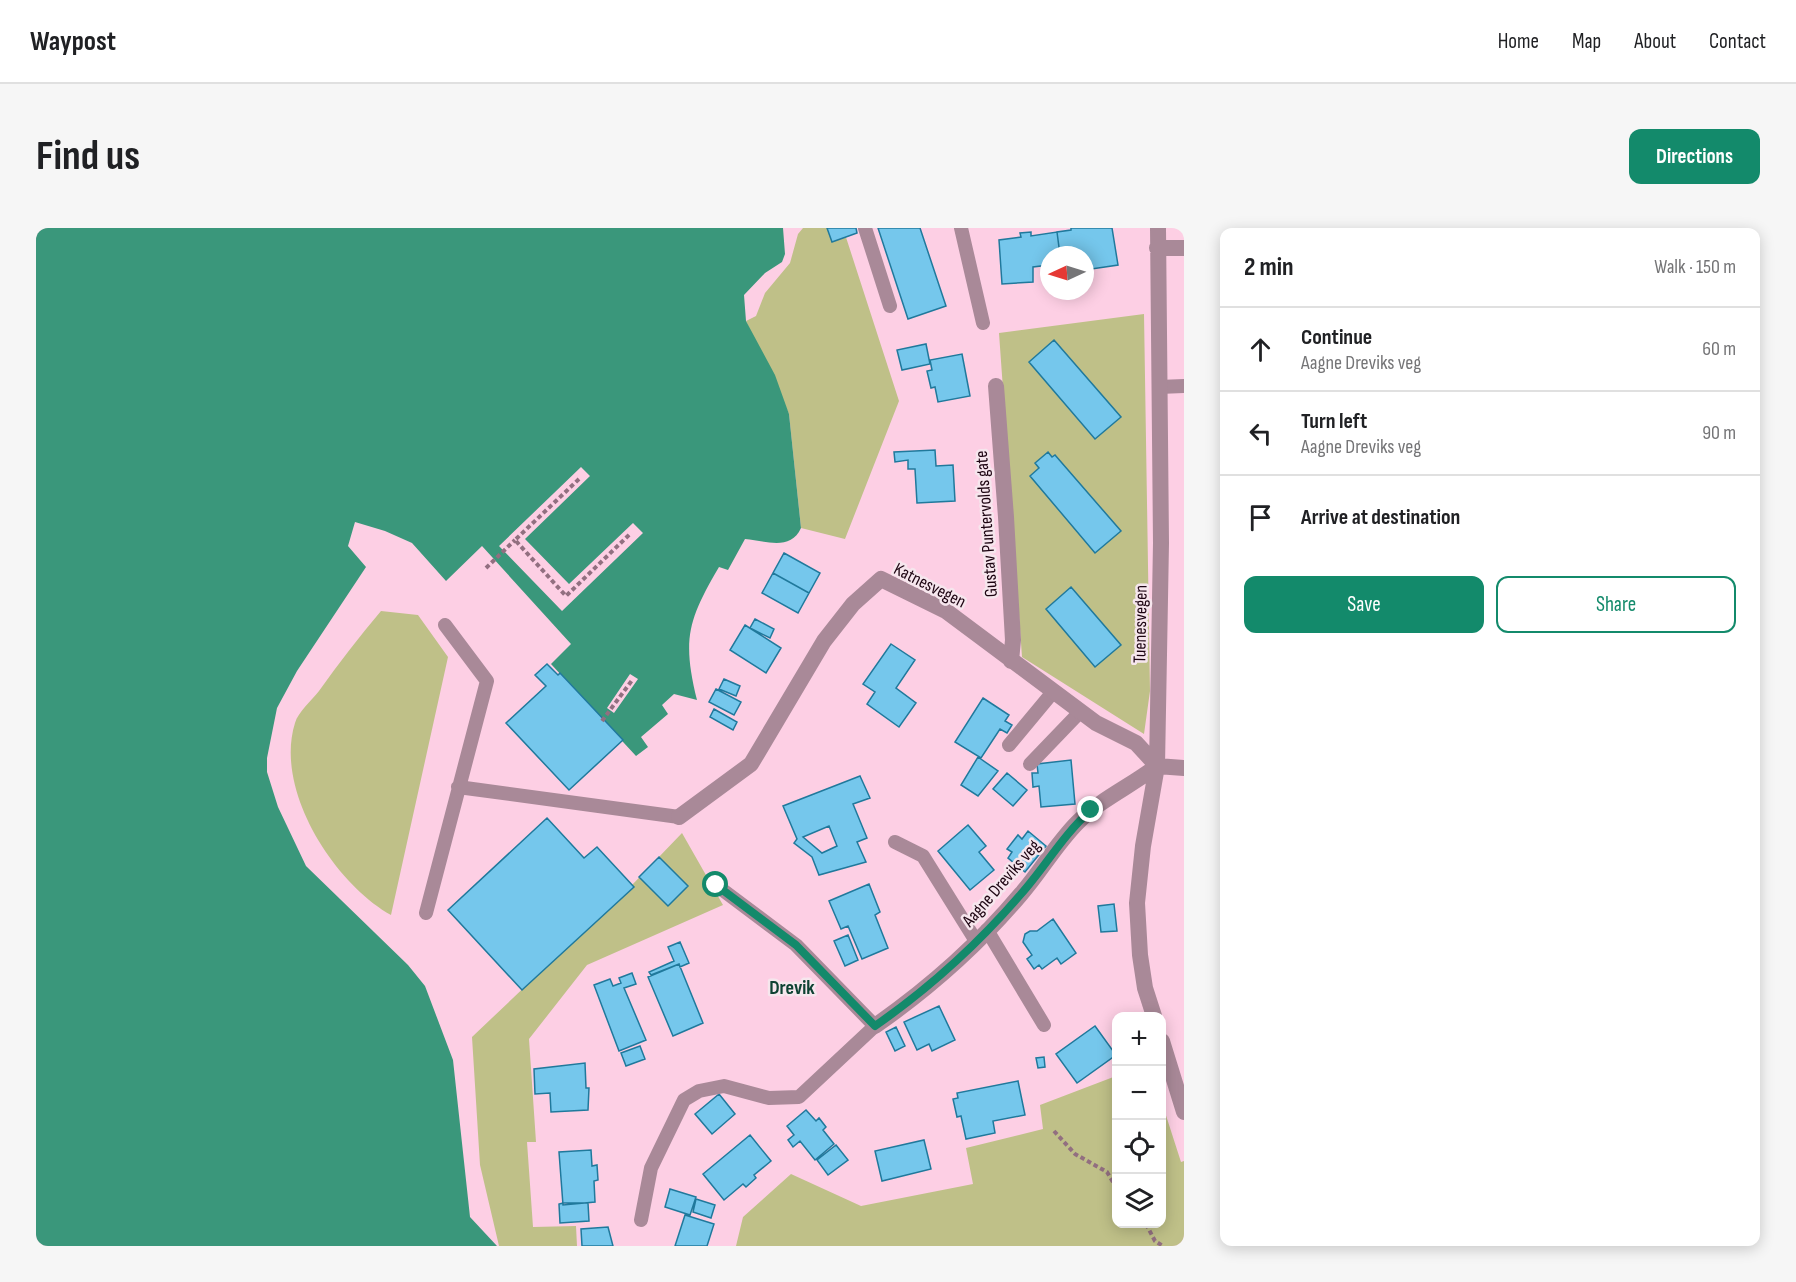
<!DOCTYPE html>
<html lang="en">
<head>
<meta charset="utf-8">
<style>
  :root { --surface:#fff; --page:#f6f6f6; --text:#202124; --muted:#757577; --line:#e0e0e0; --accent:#138a6b }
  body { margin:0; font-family:"Sofia Sans Condensed",sans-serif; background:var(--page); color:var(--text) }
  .controls { position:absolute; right:18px; bottom:18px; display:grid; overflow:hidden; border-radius:12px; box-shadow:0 3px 15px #0003 }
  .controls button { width:54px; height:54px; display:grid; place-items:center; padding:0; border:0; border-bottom:2px solid var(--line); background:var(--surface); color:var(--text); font:30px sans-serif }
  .compass { position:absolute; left:1004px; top:18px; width:54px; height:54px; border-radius:50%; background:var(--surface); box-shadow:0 3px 15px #0003; rotate:266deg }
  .stop { position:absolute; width:18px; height:18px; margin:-14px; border:4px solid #138a6b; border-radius:50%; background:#fff }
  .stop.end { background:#138a6b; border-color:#fff; box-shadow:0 2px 6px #0008 }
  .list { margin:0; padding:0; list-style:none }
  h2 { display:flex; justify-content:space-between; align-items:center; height:78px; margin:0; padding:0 24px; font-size:26px }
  h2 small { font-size:20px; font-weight:400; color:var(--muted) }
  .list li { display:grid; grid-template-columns:39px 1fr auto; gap:18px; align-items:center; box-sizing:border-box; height:84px; padding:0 24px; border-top:2px solid var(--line) }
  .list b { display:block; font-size:22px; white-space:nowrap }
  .list p { margin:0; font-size:20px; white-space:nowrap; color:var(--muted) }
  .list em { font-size:20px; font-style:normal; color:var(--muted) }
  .actions { display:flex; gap:12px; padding:18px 24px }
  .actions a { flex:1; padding:14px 0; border:2px solid var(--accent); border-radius:12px; text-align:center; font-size:21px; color:var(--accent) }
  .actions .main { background:var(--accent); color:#fff }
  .icon { flex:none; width:33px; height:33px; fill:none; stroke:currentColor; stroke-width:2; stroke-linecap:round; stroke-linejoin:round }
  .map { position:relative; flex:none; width:1148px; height:1018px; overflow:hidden; border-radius:12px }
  header { display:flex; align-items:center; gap:36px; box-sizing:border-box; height:84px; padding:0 30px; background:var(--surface); border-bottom:2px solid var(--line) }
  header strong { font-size:28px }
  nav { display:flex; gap:33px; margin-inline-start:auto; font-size:21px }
  .intro { display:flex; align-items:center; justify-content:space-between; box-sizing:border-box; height:144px; padding:0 36px }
  h1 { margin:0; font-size:42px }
  .button { padding:15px 27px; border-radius:12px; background:var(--accent); color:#fff; font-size:21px; font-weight:700 }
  main { display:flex; gap:36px; padding:0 36px }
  aside { flex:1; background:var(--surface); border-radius:12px; box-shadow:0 3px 15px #0003 }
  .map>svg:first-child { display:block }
  .green { fill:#bfc088 }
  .water { fill:#3a977b }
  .pier { fill:#fdcfe4 }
  .building { fill:#75c7ec; stroke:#20799c; stroke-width:1.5; fill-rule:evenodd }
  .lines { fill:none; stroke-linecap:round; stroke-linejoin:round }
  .path { stroke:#926f80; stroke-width:4; stroke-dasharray:4.5 3; stroke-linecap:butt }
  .service { stroke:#a98998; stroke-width:14 }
  .minor { stroke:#a98998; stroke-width:16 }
  .route { stroke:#138a6b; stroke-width:8 }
  .labels { text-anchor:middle; stroke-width:5; stroke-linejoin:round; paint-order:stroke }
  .street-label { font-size:18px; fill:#1c0411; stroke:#f6e6ed }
  .neighbourhood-label { font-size:20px; font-weight:bold; fill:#0e4233; stroke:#f6e6ed }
</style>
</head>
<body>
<header>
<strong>Waypost</strong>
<nav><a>Home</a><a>Map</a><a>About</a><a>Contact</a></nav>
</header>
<div class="intro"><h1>Find us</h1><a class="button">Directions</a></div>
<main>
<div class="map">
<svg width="1148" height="1018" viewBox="0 0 1148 1018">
  <rect width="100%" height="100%" fill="#fdcfe4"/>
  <path class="green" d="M767,0H807L863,173L809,311L765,300L753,186L710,93L720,88L729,65L754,35L762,6Z
    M1108,86L1114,463L1108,506L986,429L963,105Z
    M345,383L382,387L412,429L355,687C298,655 238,562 259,495C262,484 276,472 283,463C303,435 323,409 345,383Z
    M646,605L687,677L551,737L493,811L500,914H491L497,999L540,998L541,1018H463L444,937L436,809L596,657Z
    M1080,848V996H1126V875L1145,934L1148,933V1018H700L707,989L755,946L825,978L937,956L930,920L1007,901L1004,877Z"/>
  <path class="water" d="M0,0H747L749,26L746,34L729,45L708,67L710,93L739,147L753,186L765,300C755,323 730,313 709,311L692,342L683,339C652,392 646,411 661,472L638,466L626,477L632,486L605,509L612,519L600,528L515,436L535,416L446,318L410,353L376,315L349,303L319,294L312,318L330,339L261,443L241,480L231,530V544L242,579L270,638L372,737L389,758L417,832L434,989L461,1018H0Z"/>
  <path class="pier" d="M545,239L554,248L489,311L533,356L597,295L607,305L526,383L463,318Z
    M594,446L602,451L578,485L571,480Z"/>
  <path class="building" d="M791,0H820L821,5L796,14Z
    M842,0H884L910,78L872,91Z
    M1035,0H1076L1082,37L1049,42V27H1024L1021,4L1035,2Z
    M995,4V8L1021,4L1024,27H1013V37L997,39V54L966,56L963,12L985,9L984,5Z
    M1018,112L1085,189L1059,211L993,134Z
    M890,116L894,136L866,142L861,122Z
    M926,126L934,168L902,174L899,159L895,160L891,143L896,142L894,132Z
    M899,222L900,238L917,237L919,273L881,275L879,241H872V232L859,234L858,224Z
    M1012,224L1016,229L1019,227L1085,303L1059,325L994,248L1003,240L999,235Z
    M748,325L784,345L773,365L737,345Z
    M737,345L773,365L762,385L726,365Z
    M1035,359L1085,417L1059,439L1010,381Z
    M719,391L738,401L734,410L714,400Z
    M709,397L745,420L730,445L694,422Z
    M855,416L879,432L860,460L880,475L863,499L831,476L839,464L827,456Z
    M511,436L522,447L524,445L587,512L533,562L470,495L510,458L499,447Z
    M688,451L704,458L700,468L683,461Z
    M680,461L705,474L698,487L673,474Z
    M947,470L973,487L969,493L976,497L971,505L964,501L945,530L919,514Z
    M678,481L701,494L697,502L674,489Z
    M942,529L962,543L942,568L925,557Z
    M1035,532L1039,576L1005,579L1003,558L997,559L996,545H1002L1001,536Z
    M971,545L991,562L977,578L957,561Z
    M824,548L834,570L817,576L831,610L821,614L830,634L783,647L776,629L758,615L761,611L747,578ZM793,598L801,618L786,625L767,609Z
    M511,590L548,630L561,619L598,659L486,762L412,682Z
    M932,597L950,618L943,624L958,642L934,662L902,623Z
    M992,603L1010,618L989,644L972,630L976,624L971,621L982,607L986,611Z
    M623,629L652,658L632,678L603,649Z
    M833,656L844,684L839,687L852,720L826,731L812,698L805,701L793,673Z
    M1078,676L1081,703L1065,704L1062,678Z
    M1017,691L1040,725L1025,736L1021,730L1006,741L1003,737L998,741L991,731L996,727L987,714L989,706L994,703H1001Z
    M812,707L822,732L809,738L798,713Z
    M644,714L653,735L644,739L643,736L615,747L613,744L638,733L632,719Z
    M643,736L667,795L637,808L612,749Z
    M596,745L600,756L588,760L610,812L583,823L558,757L574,751L577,758L585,755L583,750Z
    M903,778L919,812L896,823L893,816L881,822L868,794Z
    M1059,798L1080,827L1041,855L1020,826Z
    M860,799L869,818L859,823L850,804Z
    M604,818L609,831L590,838L585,825Z
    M1008,829L1009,839L1002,840L1000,830Z
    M549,835L550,860H553L552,882L515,884L514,865L499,866L498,841Z
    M982,853L989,887L957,893L959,905L930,911L925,888L921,889L917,871L922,870L921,865Z
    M683,866L699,886L676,906L659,886Z
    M770,882L780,893L783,890L790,899L787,902L798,916L779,932L764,913L757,919L752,912L758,907L751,898Z
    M714,907L735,933L718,947L720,950L710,959L707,956L688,972L667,946Z
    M888,912L895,941L846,953L839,923Z
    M800,917L812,932L792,947L781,932Z
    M555,922L556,938L561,937L562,952L558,953L559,974L527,977L523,924Z
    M634,961L660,969L654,987L629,979Z
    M660,971L679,977L675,990L657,984Z
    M527,975H552L553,993L524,995L523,976Z
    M649,987L678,996L671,1018H639Z
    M572,999L577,1018H546L545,1001Z"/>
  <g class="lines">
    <path class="path" d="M543,251L479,312L530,368L595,305
      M450,340L479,312
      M566,493L597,451
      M1018,903L1039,926L1071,944L1080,959
      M1110,996L1119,1013L1127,1018"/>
    <path class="service" d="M829,0L854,78
      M925,0L947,95
      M1123,159L1148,158
      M973,517L1017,464
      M994,536L1044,484
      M422,559L643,589
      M859,614L887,628L940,713
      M390,685L451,453L409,397
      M951,702L1008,797
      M605,992L615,940L648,872L663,863L688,858L733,870L763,869L839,798L760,717L680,657"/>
    <path class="minor" d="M1121,20H1148
      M960,158L970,289L977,412L975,433
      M1121,538L1148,540
      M643,589L715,536L788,413L817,376L845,351L910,383L1060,495L1100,515L1121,538
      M1118,788L1109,760L1104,727L1101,675L1107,618L1121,538L1125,315L1122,0
      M839,798C892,761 943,716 985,666C1005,643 1020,616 1042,594C1065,571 1095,558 1121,538
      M1126,813L1148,884"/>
  </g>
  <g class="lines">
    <path class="route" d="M680,657L760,717L839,798C892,761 942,716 985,666C1009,639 1027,607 1055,582"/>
  </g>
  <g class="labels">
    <g class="street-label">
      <text transform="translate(950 296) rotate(-94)" y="6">Gustav Puntervolds gate</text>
      <text transform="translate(894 357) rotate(27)" y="6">Katnesvegen</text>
      <text transform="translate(1104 396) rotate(-89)" y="6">Tuenesvegen</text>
      <text transform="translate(965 655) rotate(-49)" y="6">Aagne Dreviks veg</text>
    </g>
    <g class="neighbourhood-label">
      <text x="756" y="766">Drevik</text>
    </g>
  </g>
</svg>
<div class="controls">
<button>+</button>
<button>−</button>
<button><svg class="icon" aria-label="locate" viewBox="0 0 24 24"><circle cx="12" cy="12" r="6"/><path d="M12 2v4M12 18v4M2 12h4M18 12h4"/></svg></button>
<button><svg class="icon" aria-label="layers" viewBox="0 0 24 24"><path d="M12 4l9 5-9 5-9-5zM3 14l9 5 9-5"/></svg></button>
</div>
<svg class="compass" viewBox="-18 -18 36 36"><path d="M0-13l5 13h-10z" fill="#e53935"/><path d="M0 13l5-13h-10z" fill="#757577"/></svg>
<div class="stop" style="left:680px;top:657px"></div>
<div class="stop end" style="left:1055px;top:582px"></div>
</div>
<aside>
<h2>2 min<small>Walk · 150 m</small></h2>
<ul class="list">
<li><svg class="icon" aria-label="ahead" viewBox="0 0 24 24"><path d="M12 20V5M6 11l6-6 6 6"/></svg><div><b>Continue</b><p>Aagne Dreviks veg</p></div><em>60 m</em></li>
<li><svg class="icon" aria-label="left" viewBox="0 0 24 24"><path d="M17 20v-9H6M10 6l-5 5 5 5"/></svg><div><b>Turn left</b><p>Aagne Dreviks veg</p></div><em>90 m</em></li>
<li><svg class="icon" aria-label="arrive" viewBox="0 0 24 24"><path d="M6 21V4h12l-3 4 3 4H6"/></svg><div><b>Arrive at destination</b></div></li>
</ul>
<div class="actions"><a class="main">Save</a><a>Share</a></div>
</aside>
</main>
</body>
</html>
